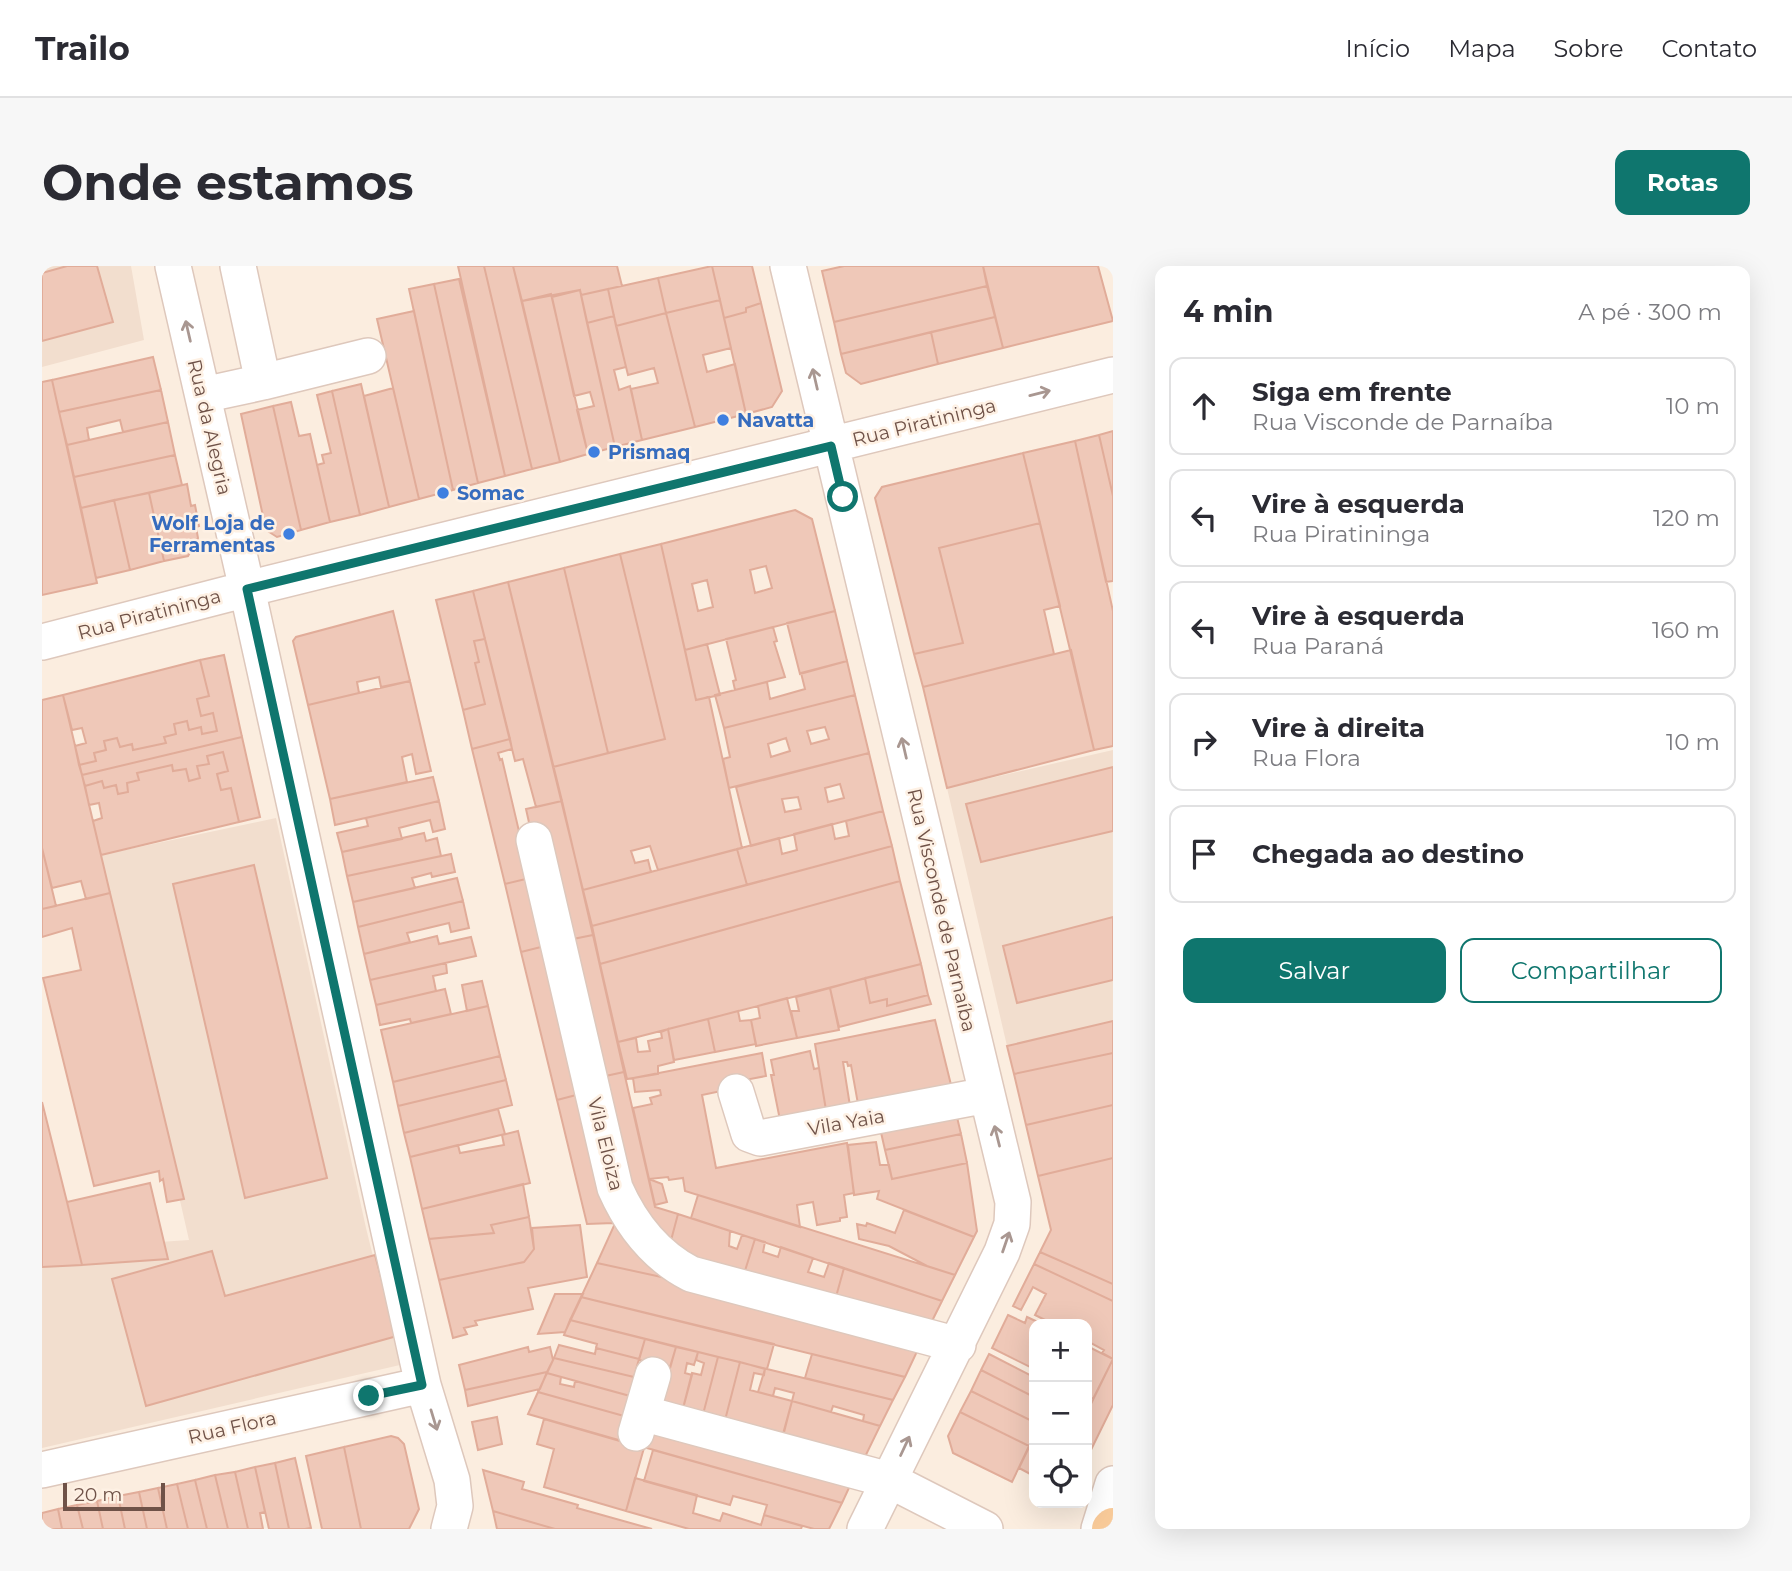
<!DOCTYPE html>
<html lang="pt">
<head>
<meta charset="utf-8">
<style>
  :root { --surface:#fff; --page:#f7f7f7; --text:#2b2b33; --muted:#7c7c81; --line:#e1e1e2; --accent:#0f766e }
  body { margin:0; font-family:Montserrat,sans-serif; background:var(--page); color:var(--text) }
  .controls { position:absolute; right:21px; bottom:21px; display:grid; overflow:hidden; border-radius:14px; box-shadow:0 7px 28px #0002 }
  .controls button { width:63px; height:63px; display:grid; place-items:center; padding:0; border:0; border-bottom:2px solid var(--line); background:var(--surface); color:var(--text); font:35px sans-serif }
  .scale { position:absolute; left:21px; bottom:18px; width:102px; box-sizing:border-box; padding-left:7px; border:4px solid #6f5248; border-top:0; font-size:19px; line-height:24px; white-space:nowrap; color:#6f5248; -webkit-text-stroke:5px #fef1e4; paint-order:stroke }
  .stop { position:absolute; width:21px; height:21px; margin:-16px; border:5px solid #0f766e; border-radius:50%; background:#fff }
  .stop.end { background:#0f766e; border-color:#fff; box-shadow:0 2px 7px #0008 }
  .list { margin:0; padding:0; list-style:none }
  h2 { display:flex; justify-content:space-between; align-items:center; height:91px; margin:0; padding:0 28px; font-size:30px }
  h2 small { font-size:23px; font-weight:400; color:var(--muted) }
  .list li { display:grid; grid-template-columns:46px 1fr auto; gap:21px; align-items:center; box-sizing:border-box; height:98px; margin:0 14px 14px; padding:0 14px; border:2px solid var(--line); border-radius:14px }
  .list b { display:block; font-size:26px; white-space:nowrap }
  .list p { margin:0; font-size:23px; white-space:nowrap; color:var(--muted) }
  .list em { font-size:23px; font-style:normal; color:var(--muted) }
  .actions { display:flex; gap:14px; padding:21px 28px }
  .actions a { flex:1; padding:16px 0; border:2px solid var(--accent); border-radius:14px; text-align:center; font-size:24px; color:var(--accent) }
  .actions .main { background:var(--accent); color:#fff }
  .icon { flex:none; width:38px; height:38px; fill:none; stroke:currentColor; stroke-width:2; stroke-linecap:round; stroke-linejoin:round }
  .map { position:relative; flex:none; width:1071px; height:1263px; overflow:hidden; border-radius:14px }
  header { display:flex; align-items:center; gap:42px; box-sizing:border-box; height:98px; padding:0 35px; background:var(--surface); border-bottom:2px solid var(--line) }
  header strong { font-size:33px }
  nav { display:flex; gap:38px; margin-inline-start:auto; font-size:24px }
  .intro { display:flex; align-items:center; justify-content:space-between; box-sizing:border-box; height:168px; padding:0 42px }
  h1 { margin:0; font-size:49px }
  .button { padding:18px 32px; border-radius:14px; background:var(--accent); color:#fff; font-size:24px; font-weight:700 }
  main { display:flex; gap:42px; padding:0 42px }
  aside { flex:1; background:var(--surface); border-radius:14px; box-shadow:0 7px 28px #0002 }
  .map>svg:first-child { display:block }
  .residential { fill:#f2dece }
  .building { fill:#efc8b8; stroke:#e1ac99; stroke-width:2; fill-rule:evenodd }
  .lines { fill:none; stroke-linecap:round; stroke-linejoin:round }
  .minor-casing { stroke:#dec8bc; stroke-width:38 }
  .major-casing { stroke:#d7cfcc; stroke-width:42 }
  .minor { stroke:#fff; stroke-width:35 }
  .major { stroke:#f8ca99; stroke-width:38 }
  .oneway { stroke:#a99791 }
  .route { stroke:#0f766e; stroke-width:9 }
  .shop-dot { fill:#3f7fe0; stroke:#fef1e4; stroke-width:2.5 }
  .labels { text-anchor:middle; stroke-width:5; stroke-linejoin:round; paint-order:stroke }
  .shop-label { font-size:19px; font-weight:bold; fill:#366cbe; stroke:#fef1e4; text-anchor:start }
  .street-label { font-size:19px; fill:#6f5248; stroke:#fef1e4 }
</style>
</head>
<body>
<header>
<strong>Trailo</strong>
<nav><a>Início</a><a>Mapa</a><a>Sobre</a><a>Contato</a></nav>
</header>
<div class="intro"><h1>Onde estamos</h1><a class="button">Rotas</a></div>
<main>
<div class="map">
<svg width="1071" height="1263" viewBox="0 0 1071 1263">
  <rect width="100%" height="100%" fill="#fbeddf"/>
  <path class="residential" d="M0,0H89L102,74L0,101Z
    M1071,484V755L965,780L905,522Z
    M234,552L324,962L358,1099L0,1182V984L147,974L59,589Z"/>
  <path class="building" d="M25,0H55L71,56L0,75V7Z
    M416,0H442L490,203L463,210Z
    M442,0H471L518,196L490,203Z
    M471,0H575L580,20L539,29L538,24L480,35Z
    M670,0L678,34L624,47L616,12Z
    M670,0H710L719,37L704,42V46L682,52Z
    M802,0H941L945,20L792,56L780,5Z
    M941,0H1056L1071,55L961,82Z
    M616,12L624,47L574,60L566,23Z
    M417,13L463,210L436,217L392,18Z
    M392,18L436,217L411,224L367,23Z
    M945,20L953,51L799,88L792,56Z
    M566,23L572,50L545,57L539,29Z
    M538,24L573,181L546,188L535,144L552,140L548,126L532,130L510,31Z
    M509,28L546,188L518,196L480,35Z
    M678,34L689,82L661,89L665,106L693,98L704,148L653,161L624,47Z
    M719,37L740,125L730,141L704,148L682,52L704,46V42Z
    M372,45L411,224L377,233L335,53Z
    M624,47L653,161L600,174L589,123L616,117L612,102L586,109L574,60Z
    M572,50L584,101L572,104L577,124L588,120L600,174L573,181L545,57Z
    M953,51L961,82L896,98L889,66Z
    M889,66L896,98L819,118L804,107L799,88Z
    M111,91L119,124L17,146L10,114Z
    M10,114L55,317L0,329V116Z
    M319,118L347,241L318,249L290,125Z
    M351,122L377,233L347,241L322,130Z
    M119,124L126,156L81,166L78,154L45,162L47,174L25,179L17,146Z
    M290,125L318,249L288,256L275,199L282,197L280,189L289,187L275,129Z
    M249,136L257,170L268,168L288,256L259,264L231,140Z
    M231,140L259,264L235,271L224,264L199,148Z
    M126,156L133,189L32,211L25,179Z
    M1071,165V230L1057,169Z
    M1057,169L1071,230V315L1064,316L1033,175Z
    M1033,175L1071,345V480L1052,484L981,187Z
    M981,187L998,257L897,282L921,377L872,388L833,232L840,221Z
    M133,189L140,219L39,242L32,211Z
    M145,218L149,240L153,239L157,260L154,261L156,272L146,290L122,295L107,227Z
    M107,227L122,295L88,304L72,234Z
    M72,234L88,304L54,312L39,242Z
    M753,244L770,253L793,345L643,384L619,278ZM724,300L730,322L713,327L708,304ZM665,314L671,341L656,345L650,318Z
    M998,257L1018,340L1002,344L1012,388L881,421L872,388L921,377L897,282Z
    M619,278L654,434L667,431L700,582L616,604L608,580L589,585L593,597L606,594L609,606L541,624L511,501L623,473L578,288Z
    M578,288L623,473L566,487L522,302Z
    M522,302L566,487L511,501L466,316Z
    M466,316L520,535L494,541L481,493L473,495L431,325Z
    M431,325L443,373L432,375L437,396L433,397L443,438L421,444L394,334Z
    M351,345L368,415L339,421L337,411L315,416L317,427L266,439L251,375L254,371Z
    M793,345L805,395L758,408L745,357Z
    M731,361L735,375L732,376L743,411L693,424L691,415L694,414L684,373Z
    M443,373L468,473L430,483L421,444L443,438L433,397L437,396L432,375Z
    M665,378L678,429L654,434L643,384Z
    M1029,384L1052,484L905,522L881,421Z
    M182,389L200,471L40,509L37,499L54,495L52,487L64,484L62,475L75,472L78,481L90,478L91,484L124,477L122,471L134,468L132,458L145,455L147,464L159,461L160,468L175,465L171,447L159,450L155,433L167,430L158,394Z
    M158,394L167,430L155,433L159,450L171,447L175,465L160,468L159,461L147,464L145,455L132,458L134,468L122,471L124,477L91,484L90,478L78,481L75,472L62,475L64,484L52,487L54,495L37,499L33,480L44,477L40,462L30,464L21,429Z
    M805,395L813,429L682,462L673,429L725,416L728,433L763,423L759,407Z
    M368,415L389,505L374,508L370,488L360,491L365,516L288,533L266,439Z
    M21,429L68,627L44,633L39,615L10,622L0,582V434Z
    M813,429L827,487L687,522L681,493L688,491L682,462ZM783,461L787,473L769,478L765,465ZM744,472L748,485L729,491L726,478Z
    M200,471L218,551L197,556L189,522L179,524L175,508L186,505L181,486L165,490L167,498L155,500L158,512L147,515L144,503L131,505L130,499L95,507L97,514L85,517L86,526L76,528L74,519L62,522L60,515L43,520L40,509Z
    M468,473L470,483L456,487L458,494L460,493L488,612L463,618L430,483Z
    M181,486L186,505L175,508L179,524L189,522L197,556L59,589L51,555L60,552L57,537L47,539L43,520L60,515L62,522L74,519L76,528L86,526L85,517L97,514L95,507L130,499L131,505L144,503L147,515L158,512L155,500L167,498L165,490Z
    M827,487L841,545L709,580L694,521ZM798,518L802,532L786,536L783,522ZM756,531L759,543L743,546L740,533Z
    M1071,501V565L939,596L924,538Z
    M391,511L397,535L293,559L288,533Z
    M397,535L403,563L391,566L388,554L357,562L360,573L300,586L295,567L326,560L324,552Z
    M520,535L551,669L526,674L490,570L484,543Z
    M841,545L850,580L705,619L695,583L737,572L740,588L755,584L752,568L790,558L793,573L807,570L804,555Z
    M382,567L384,575L395,572L399,590L305,610L300,586Z
    M850,580L858,615L558,698L550,660Z
    M0,582L14,640L0,643Z
    M695,583L705,619L550,660L541,624Z
    M409,588L413,606L390,611L389,607L370,612L373,622L311,636L305,610Z
    M212,599L285,912L203,932L131,618Z
    M415,612L421,635L316,661L311,636Z
    M488,612L503,680L479,686L463,618Z
    M858,615L879,698L576,776L558,698Z
    M68,627L142,933L125,936L121,913L118,915L117,905L52,920L1,712L39,704L30,662L0,671V643Z
    M421,635L427,662L409,666L407,657L365,667L368,676L322,688L316,661Z
    M1071,651V714L975,737L961,680Z
    M551,669L582,806L559,811L526,674Z
    M395,670L397,678L429,671L434,690L328,714L322,688Z
    M503,680L538,828L515,834L479,686Z
    M404,697L405,707L391,710L394,725L334,739L328,714Z
    M879,698L886,729L845,740V733L828,737L823,712Z
    M823,712L828,737L845,733V740L886,729L889,738L797,761L788,722Z
    M440,715L446,740L425,745L420,719Z
    M788,722L797,764L755,772L749,745H757L754,731Z
    M403,723L409,748L369,757L368,753L338,759L334,739Z
    M745,732L755,772L714,780L709,754L718,752L716,740Z
    M446,740L458,790L351,816L339,764Z
    M696,745L698,755L709,754L714,778L673,786L666,753Z
    M666,753L673,786L632,794L626,763Z
    M893,754L911,827L816,838L809,799L806,800L805,796H801L808,840L784,844L773,778Z
    M1071,755V787L972,808L965,780Z
    M626,763L632,796L616,800V808L585,813L576,776L594,772L596,786L608,785L606,775L620,772L619,766Z
    M768,785L772,803L777,802L784,844L738,854L729,809H732L729,794Z
    M720,787L724,810L708,813V819L660,829L674,902L805,877L812,927L802,929L805,951L798,952V955L775,959L771,936L755,939L758,961L643,925L641,912L627,914L626,911L607,913L591,842L610,838L608,832L619,829L618,824L593,826L591,812Z
    M1071,787V839L984,859L972,808Z
    M458,790L464,814L356,840L351,816Z
    M582,806L613,941L636,948L627,982L589,935L559,811Z
    M464,814L470,839L362,867L356,840Z
    M538,828L557,909L571,957L545,958L515,834Z
    M0,836L25,936L40,999L0,1001Z
    M1071,839V892L996,910L984,859Z
    M456,843L463,868L368,891L362,867Z
    M914,847L919,868L843,884L838,862Z
    M476,865L488,917L380,943L368,891L416,879L418,887L462,879L460,869Z
    M919,868L925,897L850,913L843,884Z
    M834,876L838,899H847L850,913L925,897L935,965L932,971L835,933L837,925L812,929L806,879Z
    M1071,892V1018L998,986L1009,964L996,910Z
    M607,913L620,918L625,936L613,939Z
    M108,917L126,993L40,999L25,936Z
    M481,918L487,951L449,959L452,967L387,973L380,943Z
    M656,929L712,946L913,1009L900,1035L649,952Z
    M862,944L932,971L913,1009L885,1000L847,980L817,973L815,958L824,960L825,957L853,967Z
    M636,948L688,965L687,980L695,983L700,969L713,973L701,1011L627,982Z
    M487,951L492,983L482,996L397,1014L387,973L452,967L449,959Z
    M575,953L624,1012L555,997Z
    M538,959L545,1011L486,1022L491,1043L433,1055L435,1059L422,1062L425,1068L411,1072L397,1014L482,996L492,983L490,962Z
    M713,973L723,976L721,986L736,991L739,981L771,992L766,1006L782,1011L787,997L802,1002L792,1038L701,1011Z
    M170,985L183,1030L333,989L355,1070L104,1140L70,1013Z
    M998,986L1071,1018V1035L992,998Z
    M555,997L624,1012L879,1077L863,1111L539,1031Z
    M992,998L1071,1035V1093L1060,1087L1062,1084L1045,1075V1058H1011L993,1049L1004,1028L991,1021L979,1044L971,1040Z
    M802,1002L900,1035L887,1061L792,1038Z
    M513,1028H541L523,1066L496,1068Z
    M539,1031L732,1078L725,1103L528,1054Z
    M966,1049L983,1057L985,1051L1000,1058H992V1103L950,1082Z
    M528,1054L603,1073L597,1093L554,1082L555,1078L522,1069Z
    M603,1073L634,1081L628,1101L597,1094Z
    M517,1079L553,1088L554,1082L597,1093L592,1111L512,1092Z
    M1045,1080L1071,1093L1051,1133L1045,1129Z
    M486,1081L487,1086L508,1081L511,1094L505,1106L423,1124L417,1099Z
    M634,1081L656,1086L652,1099L645,1097L643,1107L650,1109L639,1150L616,1145Z
    M656,1086L676,1091L659,1156L639,1150L650,1107L659,1109L662,1097L654,1094Z
    M770,1088L863,1111L851,1134L763,1112Z
    M947,1088L992,1111V1131L939,1104Z
    M676,1091L698,1096L681,1162L659,1156Z
    M512,1092L592,1111L588,1130L505,1107Z
    M1071,1093V1139L1045,1192V1146Z
    M698,1096L723,1103L722,1109L712,1107L708,1124L750,1135L741,1168L681,1162Z
    M723,1103H725L851,1134L838,1160L821,1155L822,1149L791,1140L789,1146L750,1135L752,1127L733,1122L731,1130L716,1126Z
    M939,1104L992,1131V1156L929,1125Z
    M505,1106L498,1123L426,1140L423,1124Z
    M505,1107L519,1111L518,1118L532,1121L533,1115L588,1130L582,1150L496,1126Z
    M929,1125L992,1156V1171L987,1180L918,1146Z
    M496,1126L582,1150L580,1175L486,1148Z
    M750,1135L838,1160L819,1199L739,1178Z
    M918,1146L987,1180L970,1216L911,1187L906,1170Z
    M455,1151L460,1178L436,1184L430,1156Z
    M502,1153L602,1182L584,1245L502,1221L512,1183L495,1178Z
    M612,1156L812,1211L800,1237L605,1182Z
    M349,1170L356,1172L362,1178L377,1243L367,1263H319L302,1181Z
    M992,1171V1210L977,1202Z
    M302,1181L319,1263H280L264,1190Z
    M611,1184L800,1237L787,1263H772L722,1249L725,1239L691,1230L688,1239L602,1215Z
    M253,1192L269,1262L263,1263H247L233,1197Z
    M233,1197L247,1263H227L213,1201Z
    M213,1201L223,1246L218,1247L221,1263H206L193,1206Z
    M441,1204L482,1216L480,1223L536,1239L535,1242L610,1263H513L451,1245Z
    M193,1206L206,1263H186L173,1209Z
    M173,1209L186,1263H165L153,1214Z
    M593,1212L655,1229L651,1247L678,1255L681,1247L719,1259L722,1249L760,1260L759,1263H647L584,1245Z
    M153,1214L165,1263H146L135,1218Z
    M135,1218L146,1263H125L116,1222Z
    M116,1222L125,1263H105L97,1226Z
    M97,1226L105,1263H83L76,1230Z
    M76,1230L83,1263H61L55,1235Z
    M55,1235L61,1263H41L35,1239Z
    M35,1239L41,1263H20L16,1243Z
    M16,1243L20,1263H0V1247Z
    M451,1245L513,1263H455Z"/>
  <g class="lines">
    <g class="minor-casing">
      <path id="minor" d="M131,0L205,323L381,1119L410,1214L413,1240L407,1263
        M196,0L221,116L326,90
        M746,0L971,936L970,958L960,986L823,1263
        M161,129L221,116
        M0,376L205,323L1071,109
        M492,574L573,922C589,958 614,990 649,1008L916,1079
        M694,826L707,868L718,872L945,829
        M600,1147L847,1214L943,1263
        M594,1167L611,1109
        M0,1204L381,1119
        M1057,1263L1071,1218"/>
    </g>
    <g class="major-casing">
      <path id="major" d="M1069,1263L1071,1261"/>
    </g>
    <use href="#minor" class="minor"/>
    <use href="#major" class="major"/>
  </g>
  <defs><path id="oneway-shaft" d="M-6 0H5M1.5-3L5.5 0L1.5 3" fill="none" stroke-width="1.6" stroke-linecap="round" stroke-linejoin="round" transform="scale(1.75)"/></defs>
  <g class="oneway">
    <use href="#oneway-shaft" transform="translate(146 65) rotate(-103)"/>
    <use href="#oneway-shaft" transform="translate(773 113) rotate(-103)"/>
    <use href="#oneway-shaft" transform="translate(998 127) rotate(-14)"/>
    <use href="#oneway-shaft" transform="translate(862 482) rotate(-103)"/>
    <use href="#oneway-shaft" transform="translate(955 870) rotate(-104)"/>
    <use href="#oneway-shaft" transform="translate(964 976) rotate(-71)"/>
    <use href="#oneway-shaft" transform="translate(392 1154) rotate(73)"/>
    <use href="#oneway-shaft" transform="translate(863 1180) rotate(-65)"/>
  </g>
  <g class="lines">
    <path class="route" d="M327,1130L380,1119L205,323L789,180L801,231"/>
  </g>
  <g class="shop-dot">
    <circle cx="681" cy="154" r="7"/>
    <circle cx="552" cy="186" r="7"/>
    <circle cx="401" cy="227" r="7"/>
    <circle cx="247" cy="268" r="7"/>
  </g>
  <g class="labels">
    <g class="shop-label">
      <text x="695" y="161">Navatta</text>
      <text x="566" y="193">Prismaq</text>
      <text x="415" y="234">Somac</text>
      <text x="233" y="264" text-anchor="end">Wolf Loja de<tspan x="233" dy="22">Ferramentas</tspan></text>
    </g>
    <g class="street-label">
      <text transform="translate(882 156) rotate(-14)" y="7">Rua Piratininga</text>
      <text transform="translate(168 161) rotate(77)" y="7">Rua da Alegria</text>
      <text transform="translate(107 348) rotate(-15)" y="7">Rua Piratininga</text>
      <text transform="translate(900 644) rotate(77)" y="7">Rua Visconde de Parnaíba</text>
      <text transform="translate(804 856) rotate(-10)" y="7">Vila Yaia</text>
      <text transform="translate(564 878) rotate(76)" y="7">Vila Eloiza</text>
      <text transform="translate(190 1161) rotate(-13)" y="7">Rua Flora</text>
    </g>
  </g>
</svg>
<div class="controls">
<button>+</button>
<button>−</button>
<button><svg class="icon" aria-label="locate" viewBox="0 0 24 24"><circle cx="12" cy="12" r="6"/><path d="M12 2v4M12 18v4M2 12h4M18 12h4"/></svg></button>
</div>
<div class="scale">20 m</div>
<div class="stop" style="left:801px;top:231px"></div>
<div class="stop end" style="left:327px;top:1130px"></div>
</div>
<aside>
<h2>4 min<small>A pé · 300 m</small></h2>
<ul class="list">
<li><svg class="icon" aria-label="ahead" viewBox="0 0 24 24"><path d="M12 20V5M6 11l6-6 6 6"/></svg><div><b>Siga em frente</b><p>Rua Visconde de Parnaíba</p></div><em>10 m</em></li>
<li><svg class="icon" aria-label="left" viewBox="0 0 24 24"><path d="M17 20v-9H6M10 6l-5 5 5 5"/></svg><div><b>Vire à esquerda</b><p>Rua Piratininga</p></div><em>120 m</em></li>
<li><svg class="icon" aria-label="left" viewBox="0 0 24 24"><path d="M17 20v-9H6M10 6l-5 5 5 5"/></svg><div><b>Vire à esquerda</b><p>Rua Paraná</p></div><em>160 m</em></li>
<li><svg class="icon" aria-label="right" viewBox="0 0 24 24"><path d="M7 20v-9h11M14 6l5 5-5 5"/></svg><div><b>Vire à direita</b><p>Rua Flora</p></div><em>10 m</em></li>
<li><svg class="icon" aria-label="arrive" viewBox="0 0 24 24"><path d="M6 21V4h12l-3 4 3 4H6"/></svg><div><b>Chegada ao destino</b></div></li>
</ul>
<div class="actions"><a class="main">Salvar</a><a>Compartilhar</a></div>
</aside>
</main>
</body>
</html>
